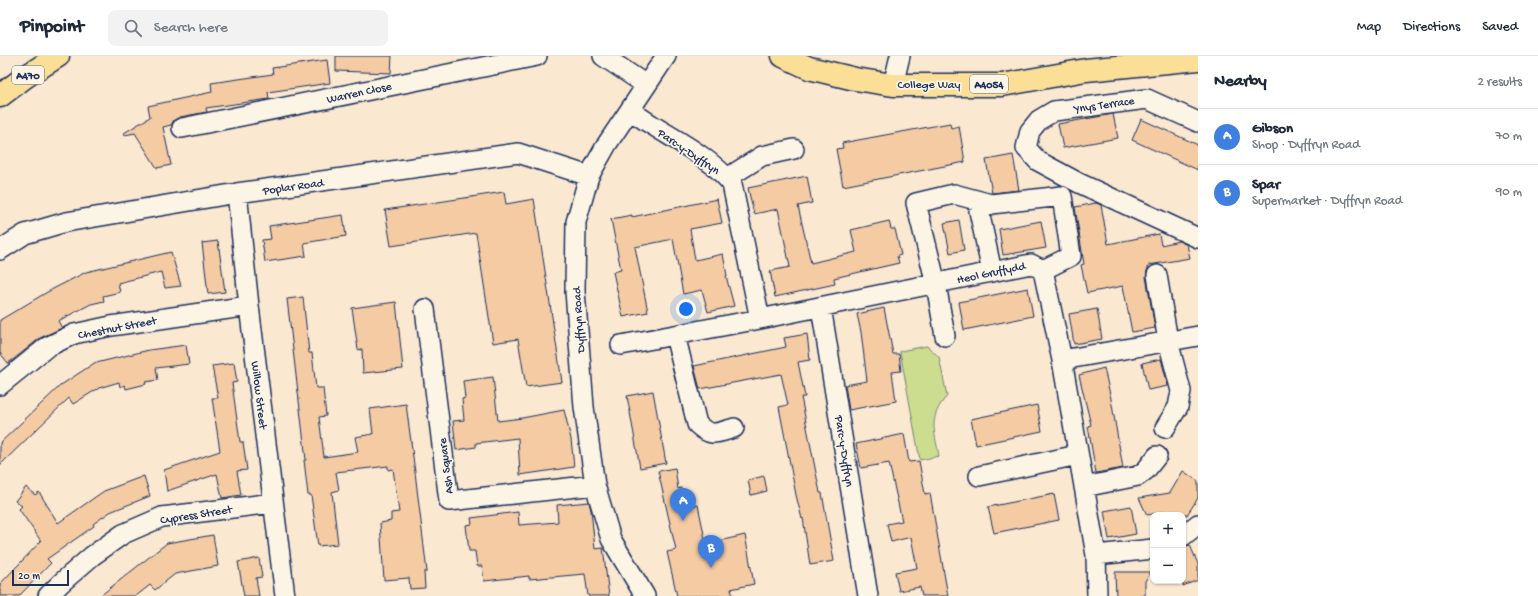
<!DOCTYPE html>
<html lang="en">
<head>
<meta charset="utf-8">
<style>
  :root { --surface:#fff; --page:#f2f2f3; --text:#1f2937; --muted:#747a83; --line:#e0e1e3; --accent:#c8321e }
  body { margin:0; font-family:"Gochi Hand",sans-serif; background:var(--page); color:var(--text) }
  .controls { position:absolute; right:12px; bottom:12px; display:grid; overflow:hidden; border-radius:8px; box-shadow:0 1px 3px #0004 }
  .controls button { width:36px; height:36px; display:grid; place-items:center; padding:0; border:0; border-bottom:1px solid var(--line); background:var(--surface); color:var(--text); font:20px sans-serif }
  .scale { position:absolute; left:12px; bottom:10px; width:57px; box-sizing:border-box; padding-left:4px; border:2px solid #1b2f5e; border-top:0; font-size:11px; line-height:14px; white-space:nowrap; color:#1b2f5e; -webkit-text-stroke:3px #fcf5e5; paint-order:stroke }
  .you { position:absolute; left:686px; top:253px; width:14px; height:14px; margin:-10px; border:3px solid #fff; border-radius:50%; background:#1a73e8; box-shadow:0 0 0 6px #1a73e833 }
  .badge { display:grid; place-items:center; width:26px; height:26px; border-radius:50%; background:var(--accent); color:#fff; font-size:13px; font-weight:700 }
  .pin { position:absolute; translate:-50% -33px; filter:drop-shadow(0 1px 2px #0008) }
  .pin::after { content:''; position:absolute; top:21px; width:14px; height:12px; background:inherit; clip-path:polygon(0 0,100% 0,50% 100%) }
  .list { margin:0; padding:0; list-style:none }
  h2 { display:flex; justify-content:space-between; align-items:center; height:52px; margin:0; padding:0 16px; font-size:17px }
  h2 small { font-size:13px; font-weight:400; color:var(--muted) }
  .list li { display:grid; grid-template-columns:26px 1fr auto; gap:12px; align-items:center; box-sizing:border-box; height:56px; padding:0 16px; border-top:1px solid var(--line) }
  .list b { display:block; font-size:15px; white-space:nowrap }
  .list p { margin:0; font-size:13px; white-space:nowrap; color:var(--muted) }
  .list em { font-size:13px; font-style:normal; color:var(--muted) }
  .icon { flex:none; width:22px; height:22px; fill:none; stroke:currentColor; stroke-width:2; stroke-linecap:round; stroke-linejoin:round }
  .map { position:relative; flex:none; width:1198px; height:540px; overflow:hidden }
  header { display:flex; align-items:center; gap:24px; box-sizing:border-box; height:56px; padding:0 20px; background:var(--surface); border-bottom:1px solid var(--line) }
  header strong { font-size:19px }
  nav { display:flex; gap:22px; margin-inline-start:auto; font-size:14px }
  .search { width:280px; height:36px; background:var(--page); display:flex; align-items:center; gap:10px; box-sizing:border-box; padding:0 14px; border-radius:8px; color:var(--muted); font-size:15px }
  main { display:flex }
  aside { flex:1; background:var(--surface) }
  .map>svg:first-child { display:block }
  .green { fill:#cddd90; stroke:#748677 }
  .building { fill:#f4cba3; stroke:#1b2f5e }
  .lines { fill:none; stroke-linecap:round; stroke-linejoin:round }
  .minor-casing { stroke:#1b2f5e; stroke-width:22 }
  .major-casing { stroke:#1b2f5e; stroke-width:25 }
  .highway-casing { stroke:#1b2f5e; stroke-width:25 }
  .minor { stroke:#fcf5e5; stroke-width:19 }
  .major { stroke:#fbdf96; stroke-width:22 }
  .highway { stroke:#fbdf96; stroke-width:22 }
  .labels { text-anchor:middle; stroke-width:3.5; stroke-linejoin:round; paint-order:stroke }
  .shield { fill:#fcf5e5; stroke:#5e6a86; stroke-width:1 }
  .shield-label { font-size:11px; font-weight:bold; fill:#1b2f5e }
  .street-label { font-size:12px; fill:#1b2f5e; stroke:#fcf5e5 }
</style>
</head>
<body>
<header>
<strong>Pinpoint</strong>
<div class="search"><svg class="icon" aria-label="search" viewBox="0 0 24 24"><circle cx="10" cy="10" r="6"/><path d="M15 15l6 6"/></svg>Search here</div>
<nav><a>Map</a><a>Directions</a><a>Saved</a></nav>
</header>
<main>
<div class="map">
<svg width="1198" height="540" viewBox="0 0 1198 540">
  <rect width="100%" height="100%" fill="#fae8d1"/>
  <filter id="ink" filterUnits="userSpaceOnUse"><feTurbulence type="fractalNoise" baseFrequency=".025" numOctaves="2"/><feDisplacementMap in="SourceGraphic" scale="8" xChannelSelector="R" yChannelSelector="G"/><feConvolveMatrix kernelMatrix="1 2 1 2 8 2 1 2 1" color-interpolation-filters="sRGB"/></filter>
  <g filter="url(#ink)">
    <path class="green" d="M927,290L939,301L947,340C928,362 934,373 939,400L920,404L900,295Z"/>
    <path class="building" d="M336,0H392L391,17L336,15Z
      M327,4L330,27L268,36L269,43L206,52L207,56L180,61L174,64L171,69L163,71L171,109L157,112L135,77L125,79L124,77L150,61L148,50L212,36L211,27L273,18L272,12Z
      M1113,58L1118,82L1063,92L1058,68Z
      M1141,63L1198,89V114L1132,84Z
      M950,67L951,72L959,70L965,106L843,130L836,93L843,92L842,87Z
      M1013,99L1019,134L992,137L986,104Z
      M807,120L812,147L798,150L811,207L856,196L851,174L889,165L891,173H895L901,199L897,200L899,207L834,222L835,228L775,241L770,215L790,211L778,153L754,158L748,132Z
      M504,136L506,148L534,143L562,326L526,331L518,283L493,287L476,177L391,190L385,154Z
      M717,143L722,167L690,173L695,204L723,198L727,220H726L734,250L708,256L702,234L683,238L673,183L635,191L648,256L623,261L613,216L621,214L611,163L632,159V161Z
      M1096,147L1101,149L1108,188L1159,178L1161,189L1179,185L1187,189L1190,202L1149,209L1147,215L1146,221L1155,272L1132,276L1123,230L1087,237L1081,209L1084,208L1075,151Z
      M343,159L346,180L304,187L306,200L265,206L262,184L271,183L269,170Z
      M959,164L964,194L950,197L944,167Z
      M1041,165L1046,192L1003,199L999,173Z
      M218,185L225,236L208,238L202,187Z
      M171,196L181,230L165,232L161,216L118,227L120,236L103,240L104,245L91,248L58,265L62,272L40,282L14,303L8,307L0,297V264L49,235L86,216Z
      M1028,232L1033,260L964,274L959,246Z
      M303,241L309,297H312L316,332H323L326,360L319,361L324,401L358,396L355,381L373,378L370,353L406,348L415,416L427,516H424L425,532L410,533L409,522L384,524L380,467L391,465V457L399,456L393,413L388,414V410L336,416L339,434L332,436L338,488L318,490L311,439H308L306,422L304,404H306L287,243Z
      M396,246L403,313L363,317L362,293L358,294L352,252Z
      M884,252L893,298H899L901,315L892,316L896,345L849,354L845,329L867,325L861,276L857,258Z
      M1097,253L1102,283L1074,288L1069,258Z
      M807,278L810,304L798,306L805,341H801L820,437H822L834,505L810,509L803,462L802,463L796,439L779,351L788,349L781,318L700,333L694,310L786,291L784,282Z
      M186,289L189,308L156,312L158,324L145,326L146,328L126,333L125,329L120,331L119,326L99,332L73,348L69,342L0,409V387L61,329L96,306V307L149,294Z
      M1161,303L1168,330L1148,334L1142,307Z
      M234,307L237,326L232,327L240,386H243L247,414L237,415L241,439L222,442L217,418L167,435L164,414L220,395L212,342H218L212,310Z
      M1104,312L1111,343L1123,412L1096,417L1088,370L1091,369L1079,319Z
      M493,321L498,365L522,362L564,354L571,383L574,411L520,419L518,382L476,387V391L456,394L453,365L464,364L462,343L465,342L463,325Z
      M653,335L666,407L640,412L627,340Z
      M1037,349L1042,375L976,389L971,363Z
      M904,378L909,406L919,405L925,438L930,437L948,540H922L920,531L899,535L895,516L917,512L911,481L891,486L887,468L902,465L889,407L861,412L856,388Z
      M675,412L678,433L681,432L684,451L698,449L706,488L745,479L754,528L731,533L733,540H677L667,496L676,494L658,415Z
      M1183,415L1198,425V442L1187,459H1168L1164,456L1147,459L1139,442L1170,437Z
      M144,420L150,440L110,456L93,468L94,470L47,503L51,507L19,540H0V528L41,485L19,453L22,450L15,445L26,431L35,439L39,436L58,467L104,435Z
      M764,420L767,435L751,439L748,424Z
      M1054,438L1059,464L994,477L988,451Z
      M589,446L591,454L595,493L603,492L609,540H588L585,518L529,523V520L484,525L482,510H477L475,495H469L466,469L472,468L471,462L518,456L519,469L558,466L557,449Z
      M1131,450L1136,478L1109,483L1104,455Z
      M213,479L218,510L175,518L155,534L150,529L136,540H100L167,487Z
      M1190,489L1198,508V524L1183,530V491Z
      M259,502L262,521L256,522L259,540H244L238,506Z
      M1115,516H1151L1145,525V540H1116Z"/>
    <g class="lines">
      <g class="minor-casing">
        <path id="minor" d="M603,0L646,29
          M893,29L900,0
          M630,54C663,79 705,95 732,128L760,263L1031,208L1043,214L1062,304L1096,499L1097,540
          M1198,66L1147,43L1054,55L1039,64L1030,75L1026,92L1038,105L1079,127L1198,182
          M182,72L537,0
          M727,122L762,100L794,93
          M237,137L249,250L285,540
          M0,194L25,178L66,166L237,137L518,97L589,120
          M992,216L979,155L991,148L1062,140L1071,200L1043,214
          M1157,219L1168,285L1181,335L1178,351L1165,372
          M821,251L868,540
          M425,253L449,445L595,429
          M675,279L697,368C711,382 717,377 734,372
          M945,280L936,228L916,147L954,138L991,148
          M621,289L760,263
          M1062,304L1198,280
          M0,329L47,291L74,278L111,270L249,250
          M979,420L1078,399
          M1084,431L1138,420L1146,414L1157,400
          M1183,480L1198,468
          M1096,499L1153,493
          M48,540L61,527L92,500L123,478L162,461L273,447
          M645,540L611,483L595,429L584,351L575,235L576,166L589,120L607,88L666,0"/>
      </g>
      <g class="major-casing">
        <path id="major" d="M783,0L809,12L855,23L893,29H1002L1086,14L1198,3"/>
      </g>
      <g class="highway-casing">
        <path id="highway" d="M0,40L25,21L58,0"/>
      </g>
      <use href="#minor" class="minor"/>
      <use href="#major" class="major"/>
      <use href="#highway" class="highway"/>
    </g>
  </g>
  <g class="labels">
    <g class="shield">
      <rect x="12" y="10" width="32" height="18" rx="3"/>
      <rect x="970" y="19" width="38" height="18" rx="3"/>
    </g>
    <g class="shield-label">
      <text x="28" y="23">A470</text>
      <text x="989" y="32">A4054</text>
    </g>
    <g class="street-label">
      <text x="929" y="32">College Way</text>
      <text transform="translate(359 36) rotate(-12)" y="4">Warren Close</text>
      <text transform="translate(1104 48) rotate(-8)" y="4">Ynys Terrace</text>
      <text transform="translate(689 95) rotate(34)" y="4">Parc-y-Dyffryn</text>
      <text transform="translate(293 130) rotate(-8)" y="4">Poplar Road</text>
      <text transform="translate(991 216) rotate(-12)" y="4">Heol Gruffydd</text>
      <text transform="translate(578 264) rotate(-94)" y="4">Dyffryn Road</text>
      <text transform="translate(117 271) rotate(-11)" y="4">Chestnut Street</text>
      <text transform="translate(260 339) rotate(83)" y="4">Willow Street</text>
      <text transform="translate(845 395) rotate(81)" y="4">Parc-y-Dyffryn</text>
      <text transform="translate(445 410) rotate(-97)" y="4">Ash Square</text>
      <text transform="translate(196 458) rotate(-9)" y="4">Cypress Street</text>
    </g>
  </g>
</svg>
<div class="controls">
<button>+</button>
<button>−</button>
</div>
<div class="scale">20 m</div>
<div class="you"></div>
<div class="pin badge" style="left:683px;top:465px;background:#3f7fe0">A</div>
<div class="pin badge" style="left:711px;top:512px;background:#3f7fe0">B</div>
</div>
<aside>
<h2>Nearby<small>2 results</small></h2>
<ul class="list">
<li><span class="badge" style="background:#3f7fe0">A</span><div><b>Gibson</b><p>Shop · Dyffryn Road</p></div><em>70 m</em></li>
<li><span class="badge" style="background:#3f7fe0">B</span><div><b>Spar</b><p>Supermarket · Dyffryn Road</p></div><em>90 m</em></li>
</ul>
</aside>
</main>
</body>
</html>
